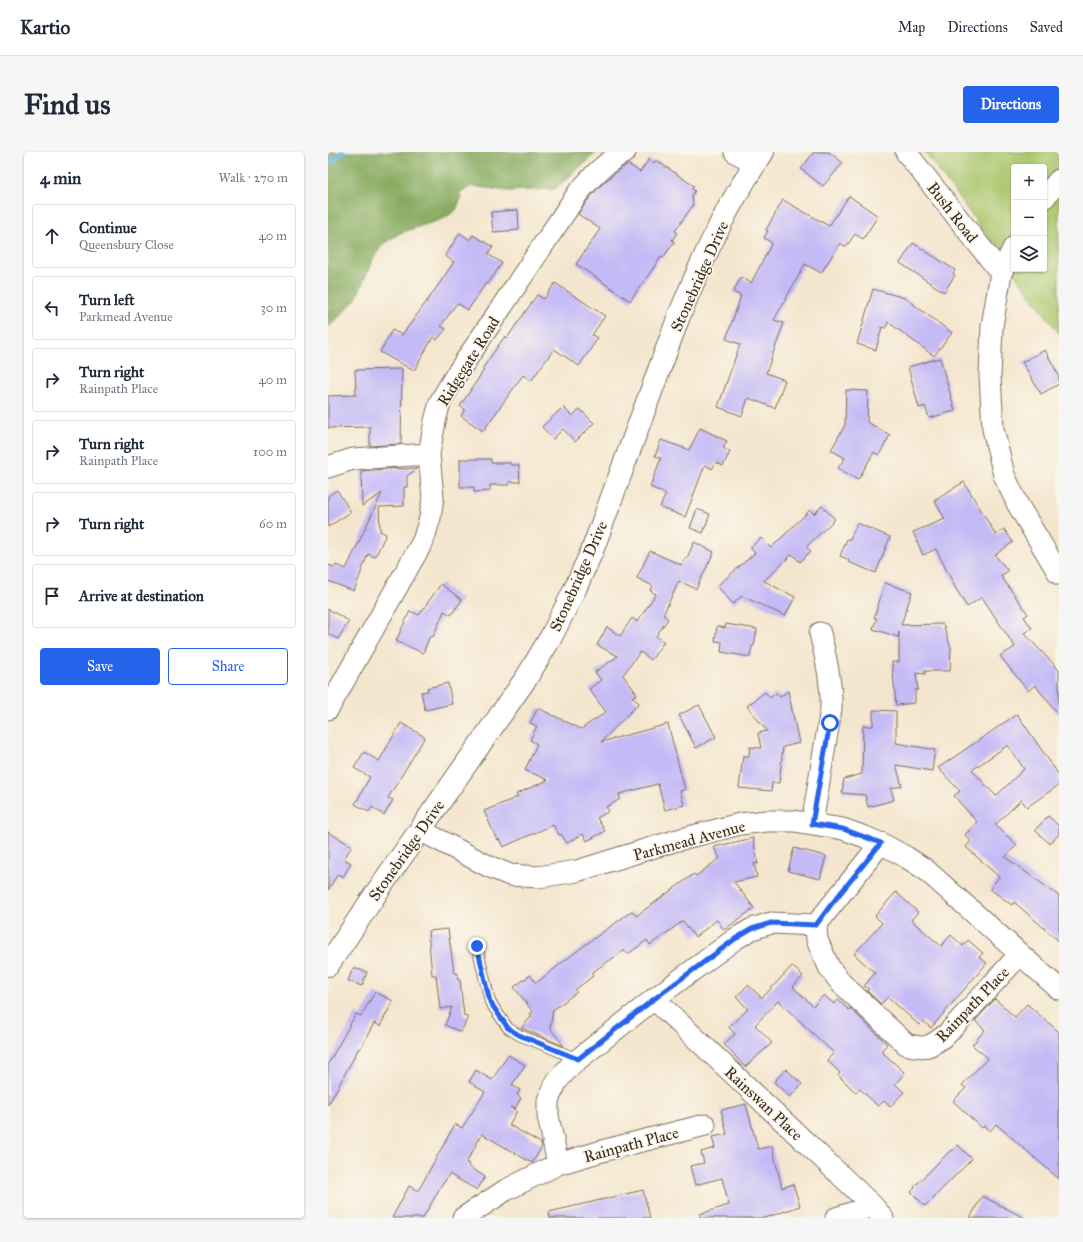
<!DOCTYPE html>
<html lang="en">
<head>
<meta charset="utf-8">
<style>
  :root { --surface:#fff; --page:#f6f6f7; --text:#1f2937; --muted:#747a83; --line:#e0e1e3; --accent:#2563eb }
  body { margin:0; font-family:"IM FELL Great Primer",serif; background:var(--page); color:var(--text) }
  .controls { position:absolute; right:12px; top:12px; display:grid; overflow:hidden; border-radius:4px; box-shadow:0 1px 3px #0004 }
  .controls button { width:36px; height:36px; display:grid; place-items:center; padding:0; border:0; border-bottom:1px solid var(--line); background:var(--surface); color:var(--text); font:20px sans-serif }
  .stop { position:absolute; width:12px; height:12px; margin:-9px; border:3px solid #2563eb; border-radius:50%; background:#fff }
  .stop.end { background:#2563eb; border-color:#fff; box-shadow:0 1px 4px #0008 }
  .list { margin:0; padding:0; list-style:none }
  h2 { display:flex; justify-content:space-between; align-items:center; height:52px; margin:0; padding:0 16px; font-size:17px }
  h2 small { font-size:13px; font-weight:400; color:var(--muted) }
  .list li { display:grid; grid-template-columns:26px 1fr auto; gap:12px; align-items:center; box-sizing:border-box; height:64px; margin:0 8px 8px; padding:0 8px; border:1px solid var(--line); border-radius:4px }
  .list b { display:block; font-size:15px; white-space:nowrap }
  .list p { margin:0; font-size:13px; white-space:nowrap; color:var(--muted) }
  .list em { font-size:13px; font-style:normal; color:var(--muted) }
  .actions { display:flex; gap:8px; padding:12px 16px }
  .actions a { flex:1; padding:9px 0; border:1px solid var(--accent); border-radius:4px; text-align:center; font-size:14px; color:var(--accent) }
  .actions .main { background:var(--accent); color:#fff }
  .icon { flex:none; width:22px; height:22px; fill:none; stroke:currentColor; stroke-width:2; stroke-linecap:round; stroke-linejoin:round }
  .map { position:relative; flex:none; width:731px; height:1066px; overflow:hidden; border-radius:4px }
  header { display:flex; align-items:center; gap:24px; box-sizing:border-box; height:56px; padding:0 20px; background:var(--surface); border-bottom:1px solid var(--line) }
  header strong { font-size:19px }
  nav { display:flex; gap:22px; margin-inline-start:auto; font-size:14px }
  .intro { display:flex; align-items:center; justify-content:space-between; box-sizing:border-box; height:96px; padding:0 24px }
  h1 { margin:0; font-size:28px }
  .button { padding:10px 18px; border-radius:4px; background:var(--accent); color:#fff; font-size:14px; font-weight:700 }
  main { display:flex; gap:24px; padding:0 24px }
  aside { flex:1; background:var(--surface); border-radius:4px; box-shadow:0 1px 3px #0004 }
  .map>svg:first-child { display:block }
  .green { fill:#aac66c; stroke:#727845; fill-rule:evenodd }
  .forest { fill:#87ab60; stroke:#616a3f }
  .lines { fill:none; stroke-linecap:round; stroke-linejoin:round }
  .stream { stroke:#5fb4db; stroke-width:5.5 }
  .building { fill:#c4baf6; fill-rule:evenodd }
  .lane-casing { stroke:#7c6c5c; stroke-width:12 }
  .street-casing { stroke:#7c6c5c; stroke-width:23 }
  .secondary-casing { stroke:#7c6c5c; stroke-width:24 }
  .lane { stroke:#fff; stroke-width:10 }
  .street { stroke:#fff; stroke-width:21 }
  .secondary { stroke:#fff; stroke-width:22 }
  .route { stroke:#2563eb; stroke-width:5 }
  .labels { text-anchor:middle; stroke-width:3.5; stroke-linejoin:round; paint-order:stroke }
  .street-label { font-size:16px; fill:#3b2a1e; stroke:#fbf7ec }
</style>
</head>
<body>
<header>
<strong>Kartio</strong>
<nav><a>Map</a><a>Directions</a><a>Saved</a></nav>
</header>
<div class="intro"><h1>Find us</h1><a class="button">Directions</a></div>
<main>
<aside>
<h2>4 min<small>Walk · 270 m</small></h2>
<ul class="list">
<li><svg class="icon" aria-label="ahead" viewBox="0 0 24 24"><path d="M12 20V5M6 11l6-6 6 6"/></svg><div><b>Continue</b><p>Queensbury Close</p></div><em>40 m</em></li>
<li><svg class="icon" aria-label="left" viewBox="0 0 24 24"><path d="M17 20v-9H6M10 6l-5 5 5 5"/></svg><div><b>Turn left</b><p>Parkmead Avenue</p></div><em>30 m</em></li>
<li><svg class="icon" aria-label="right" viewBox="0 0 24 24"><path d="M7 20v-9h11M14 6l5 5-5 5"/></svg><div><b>Turn right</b><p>Rainpath Place</p></div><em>40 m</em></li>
<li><svg class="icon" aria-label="right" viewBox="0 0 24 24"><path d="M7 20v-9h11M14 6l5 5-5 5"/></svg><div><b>Turn right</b><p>Rainpath Place</p></div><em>100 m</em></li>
<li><svg class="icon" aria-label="right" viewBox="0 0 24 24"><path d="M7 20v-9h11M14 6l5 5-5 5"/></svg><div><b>Turn right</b></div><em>60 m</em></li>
<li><svg class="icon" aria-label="arrive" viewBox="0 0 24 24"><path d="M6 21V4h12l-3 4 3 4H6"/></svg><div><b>Arrive at destination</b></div></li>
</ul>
<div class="actions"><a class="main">Save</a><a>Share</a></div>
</aside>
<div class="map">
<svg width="731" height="1066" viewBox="0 0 731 1066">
  <rect width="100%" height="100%" fill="#fbf7ec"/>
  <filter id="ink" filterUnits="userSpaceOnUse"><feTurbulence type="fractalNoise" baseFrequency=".025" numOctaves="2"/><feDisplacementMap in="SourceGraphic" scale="8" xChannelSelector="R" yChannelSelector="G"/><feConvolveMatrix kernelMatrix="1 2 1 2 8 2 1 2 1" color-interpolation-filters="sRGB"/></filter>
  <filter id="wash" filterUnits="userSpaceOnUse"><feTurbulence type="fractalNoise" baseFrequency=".012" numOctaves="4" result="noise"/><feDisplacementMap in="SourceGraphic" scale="16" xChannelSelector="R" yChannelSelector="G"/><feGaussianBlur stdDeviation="0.9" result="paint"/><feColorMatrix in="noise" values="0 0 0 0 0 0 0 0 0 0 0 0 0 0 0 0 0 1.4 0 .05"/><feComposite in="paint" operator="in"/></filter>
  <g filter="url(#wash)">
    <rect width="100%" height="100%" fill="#f4e6ce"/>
    <path class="green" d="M597,0H731V181ZM686,15H716V117H686Z"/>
    <path class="forest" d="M0,0H269L227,37L180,39L144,34L131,41L133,46L128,58L117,66L72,81L55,92L44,109L28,147L0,176Z"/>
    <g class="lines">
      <path class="stream" d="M0,12L15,0"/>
    </g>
    <g id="blocks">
      <path class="building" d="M486,0H501L515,11L495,34L473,17Z
        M321,7L326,11L328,8L366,34L364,37L367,39L364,43L365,53L347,79L349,81L344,88L346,90L335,106L333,105L302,149L248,112L272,77L250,62L260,48L269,37L290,18L300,12L312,20Z
        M521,44L550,64L535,87L527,82L518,95L512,91L493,121L477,112L446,168L456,171L438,221L457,228L447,256L420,246L414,264L390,255L412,192L398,187L413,144L405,140L413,125L423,131L444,91L436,86L440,79L438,78L455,48L501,74Z
        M190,58L191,78L165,80L163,60Z
        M132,81L142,88L145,83L165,95L160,102L174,111L160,132L158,131L140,158L129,151L113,174L118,177L109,188L105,185L86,219L52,200L64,178L74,183L102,145L126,110L117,104Z
        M585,91L627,118L625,122L627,123L616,140L572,111Z
        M227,131L277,164L264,183L270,186L251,214L226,197L203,229L195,223L155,279L133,264L137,257L132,254L156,218L154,217L177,184L179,186L209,143L216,147Z
        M545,137L577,146L624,181L606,204L560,170L558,176L554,175L548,198L529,192Z
        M717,198L731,224V232L713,242L694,210Z
        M612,206L627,259L601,266L597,254L591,256L580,215Z
        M74,217L73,292L42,294V275L0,276V244L28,243L27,218Z
        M518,238L540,239L539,270L562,283L551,303L546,300L530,328L510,316L517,306L503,298L517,273Z
        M235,255L244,264L252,257L266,271L247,290L235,277L225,287L214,275Z
        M372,276L399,289L395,296L402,300L395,314L388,310L384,317L377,313L357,365L332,355L338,342L322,335L333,306L327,304L333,288L361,298Z
        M132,307H163V311H182L183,313H191L192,330H181V333H162V339L146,340V335H132Z
        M73,316V317L90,316L79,324V335H76V354L51,355L52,379L58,382L47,405L40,402L26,439L0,429V413L7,415L8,413L18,417L54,341L34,354L33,319Z
        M636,330L668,383L676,377L685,390L667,403L680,419L673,424L700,462L696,465L704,476L696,481L731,518V563L707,533L700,539L672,504L687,495L654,445L639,455L627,435L608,397L595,403L585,380L617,367L606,348Z
        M9,338L23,360L0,375V344Z
        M494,354L507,367L478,395L483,399L472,410L464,402L436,429L467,445L457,464L414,444L405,452L389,434L427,401L422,396L433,386L443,396L482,358L486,362Z
        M369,357L382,362L375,381L362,376Z
        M529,371L562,385L548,421L520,410L521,408L512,404L519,387H522Z
        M366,390L386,400L368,437L351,429L335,463L340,467L328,484L336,490L323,508L312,500L295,523L309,542L304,545L311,551L273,590L340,572L357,638L352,639L356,653L337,658L330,632L291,642L292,647L278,655L281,659L269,666L277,679L259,689L255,682L239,691L233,682L231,683L225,673L175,695L171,687L169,688L156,659L190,645L188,642L220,628L197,618L209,592L202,588L209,574L202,571L210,556L253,577L278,560L261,537L273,528L267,520L290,504L269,493L279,475L292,484L304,466L309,470L328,442L322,439L325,434L309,426L322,399L353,413L357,406H359Z
        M557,431L584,440L573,473L615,472L623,496L622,519H597V522L588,521L590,538H587V551L568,553L564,510H571V480L570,485L545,477L549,466H546Z
        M113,432L134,448L123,463L116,459L105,485L102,484L95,501L68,489L82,459L91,463Z
        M0,457L21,469L10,487L0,482Z
        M398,472L429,477L426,494H424L422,505L393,500L394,490L387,489L389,474L397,476Z
        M120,531L124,552L97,558L93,540L100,539L99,536Z
        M460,539L471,591L455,595L451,631H444L443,639L411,636L415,604H421L422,595L433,596L430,581L439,579L419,554L437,540L442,546L448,541L452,545Z
        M371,553L388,585L368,596L351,563Z
        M545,558L568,559V591L607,598L604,619L568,613L574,634L563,636L566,648L540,655L537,643L514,641L516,627L534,622L535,574H545Z
        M689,562L731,623V633L699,655L693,648L667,673L689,693L677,705L731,744V789L686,750L684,753L662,737L671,725L638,695L643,689L637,683L649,670L626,644L632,639L610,616ZM680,593L696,617L668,644L644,618Z
        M73,571L97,585L60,646L65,648L56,663L44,655L41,660L27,652L42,625L26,616L36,600L51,609Z
        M720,664L731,674V682L722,692L707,678Z
        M0,680L24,694L16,707L23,711L15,725L10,722L0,738Z
        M425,686L430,712L426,711L429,725L406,730L426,756L396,778L389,768L367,785L355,769L322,793L319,788L300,802L297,798L263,821L265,824L247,838L249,840L225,858L222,876L236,894L193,876L204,864L202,862L205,860L186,835L202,823L208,831L257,793L304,759L308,764L366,722L368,724L392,706L386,695Z
        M466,696L498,704L492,727L460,719Z
        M568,740L590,760L583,768L613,794L623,783L635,794L640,788L655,801L651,805L659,811L603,876L595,869L591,873L560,845L553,852L539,839L541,837L536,834L547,821L526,802L554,771L547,764Z
        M120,777L126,821H129L130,828H132L136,864L140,865L133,880L117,873L124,855L112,857L108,823H104L100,779Z
        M464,814L475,824L465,835L485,854L496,843L506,852L510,848L521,858L522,856L559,892L553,899L577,921L567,932L576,940L562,955L556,949L550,954L532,937L528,941L510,923L512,921L499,908L506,901L450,849L427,873L444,891L417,915L396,892L407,882L401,875L420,857L408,845L420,833L434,846Z
        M25,816L39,820L34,834L20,829Z
        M47,840L65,849L52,874L46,871L32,897L31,896L0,953V912L28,862L33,864Z
        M667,847L687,865L699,852L731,880V1027L668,972L662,979L656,974L654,976L625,949L638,936L634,933L660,906L644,893L657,878L647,869Z
        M180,903L197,913L184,933L192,938L189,943L193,946L187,957L182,955L189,959L181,973L213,991L214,995L204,1011L154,982L138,1011L141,1012L140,1014L157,1025L149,1038L121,1022L116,1031L115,1030L95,1066H64L81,1034L90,1039L127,972L134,976L157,940L141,930L148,918L164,928Z
        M458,917L474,932L462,945L446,930Z
        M418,952L430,997L444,994L454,1036L465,1032L472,1054L437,1066H372V1062L401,1053L394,1026L367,1033L362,1014L376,1011L373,1000L387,996L384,985L399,982L393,958Z
        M630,993L644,1007L597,1054L583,1040L587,1036L586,1035L623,998L624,999Z
        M315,1038L322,1066H222L221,1060Z
        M654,1044L697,1066H642Z"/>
    </g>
  </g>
  <g filter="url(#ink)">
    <use href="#blocks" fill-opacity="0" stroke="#7c6c5c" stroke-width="1"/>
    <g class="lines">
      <g class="lane-casing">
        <path id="lane" d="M149,794L162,850L180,876L191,883L250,907"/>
      </g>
      <g class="street-casing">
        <path id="street" d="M407,0L427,11
          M578,0L673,121
          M716,46L731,28
          M686,95L673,121L664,174L662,224L665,277L676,323L690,353L731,422
          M0,315L25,307L101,302
          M0,557L95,389L102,366L105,346L101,302L107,269L112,250L126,226L250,41C264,25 277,10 297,0
          M484,672L503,557C504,531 498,507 492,481
          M92,678L160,714L182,723L210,725L249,719L346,689L412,672L439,669H466L515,677L537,685L558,694L578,705L598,718L731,837
          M553,691L503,754L488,773L489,788L501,815L512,830L578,892C598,898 602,895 619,882L692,802
          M326,847L545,1054L555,1066
          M230,1012L220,964V948L229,929L243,913L326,847L407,787L424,777L443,771L488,773
          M135,1066L178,1038L230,1012L274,999L377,973
          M508,1066L545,1054"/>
      </g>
      <g class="secondary-casing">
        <path id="secondary" d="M0,813L55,731L199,525L223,485L246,439L264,399L351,164C374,108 400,50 435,0"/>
      </g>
      <use href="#lane" class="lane"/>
      <use href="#street" class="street"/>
      <use href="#secondary" class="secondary"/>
    </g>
  </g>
  <g class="lines" filter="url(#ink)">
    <path class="route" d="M149,794L162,850L180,876L191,883L250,907L326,847L407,787L424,777L443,771L488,773L502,754L553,691L515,677L484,672L502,571"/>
  </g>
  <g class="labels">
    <g class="street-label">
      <text transform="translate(625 60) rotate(52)" y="6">Bush Road</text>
      <text transform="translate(371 124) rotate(-66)" y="6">Stonebridge Drive</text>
      <text transform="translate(140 209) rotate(-58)" y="6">Ridgegate Road</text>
      <text transform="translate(250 424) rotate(-66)" y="6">Stonebridge Drive</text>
      <text transform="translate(361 688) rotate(-15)" y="6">Parkmead Avenue</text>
      <text transform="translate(78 698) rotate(-55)" y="6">Stonebridge Drive</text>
      <text transform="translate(644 852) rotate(-46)" y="6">Rainpath Place</text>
      <text transform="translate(436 951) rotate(43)" y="6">Rainswan Place</text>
      <text transform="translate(303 992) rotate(-15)" y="6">Rainpath Place</text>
    </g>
  </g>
</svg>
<div class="controls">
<button>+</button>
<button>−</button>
<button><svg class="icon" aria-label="layers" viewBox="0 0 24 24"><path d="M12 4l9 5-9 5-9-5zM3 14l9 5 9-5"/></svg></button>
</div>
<div class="stop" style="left:502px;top:571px"></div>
<div class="stop end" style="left:149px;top:794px"></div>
</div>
</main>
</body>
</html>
